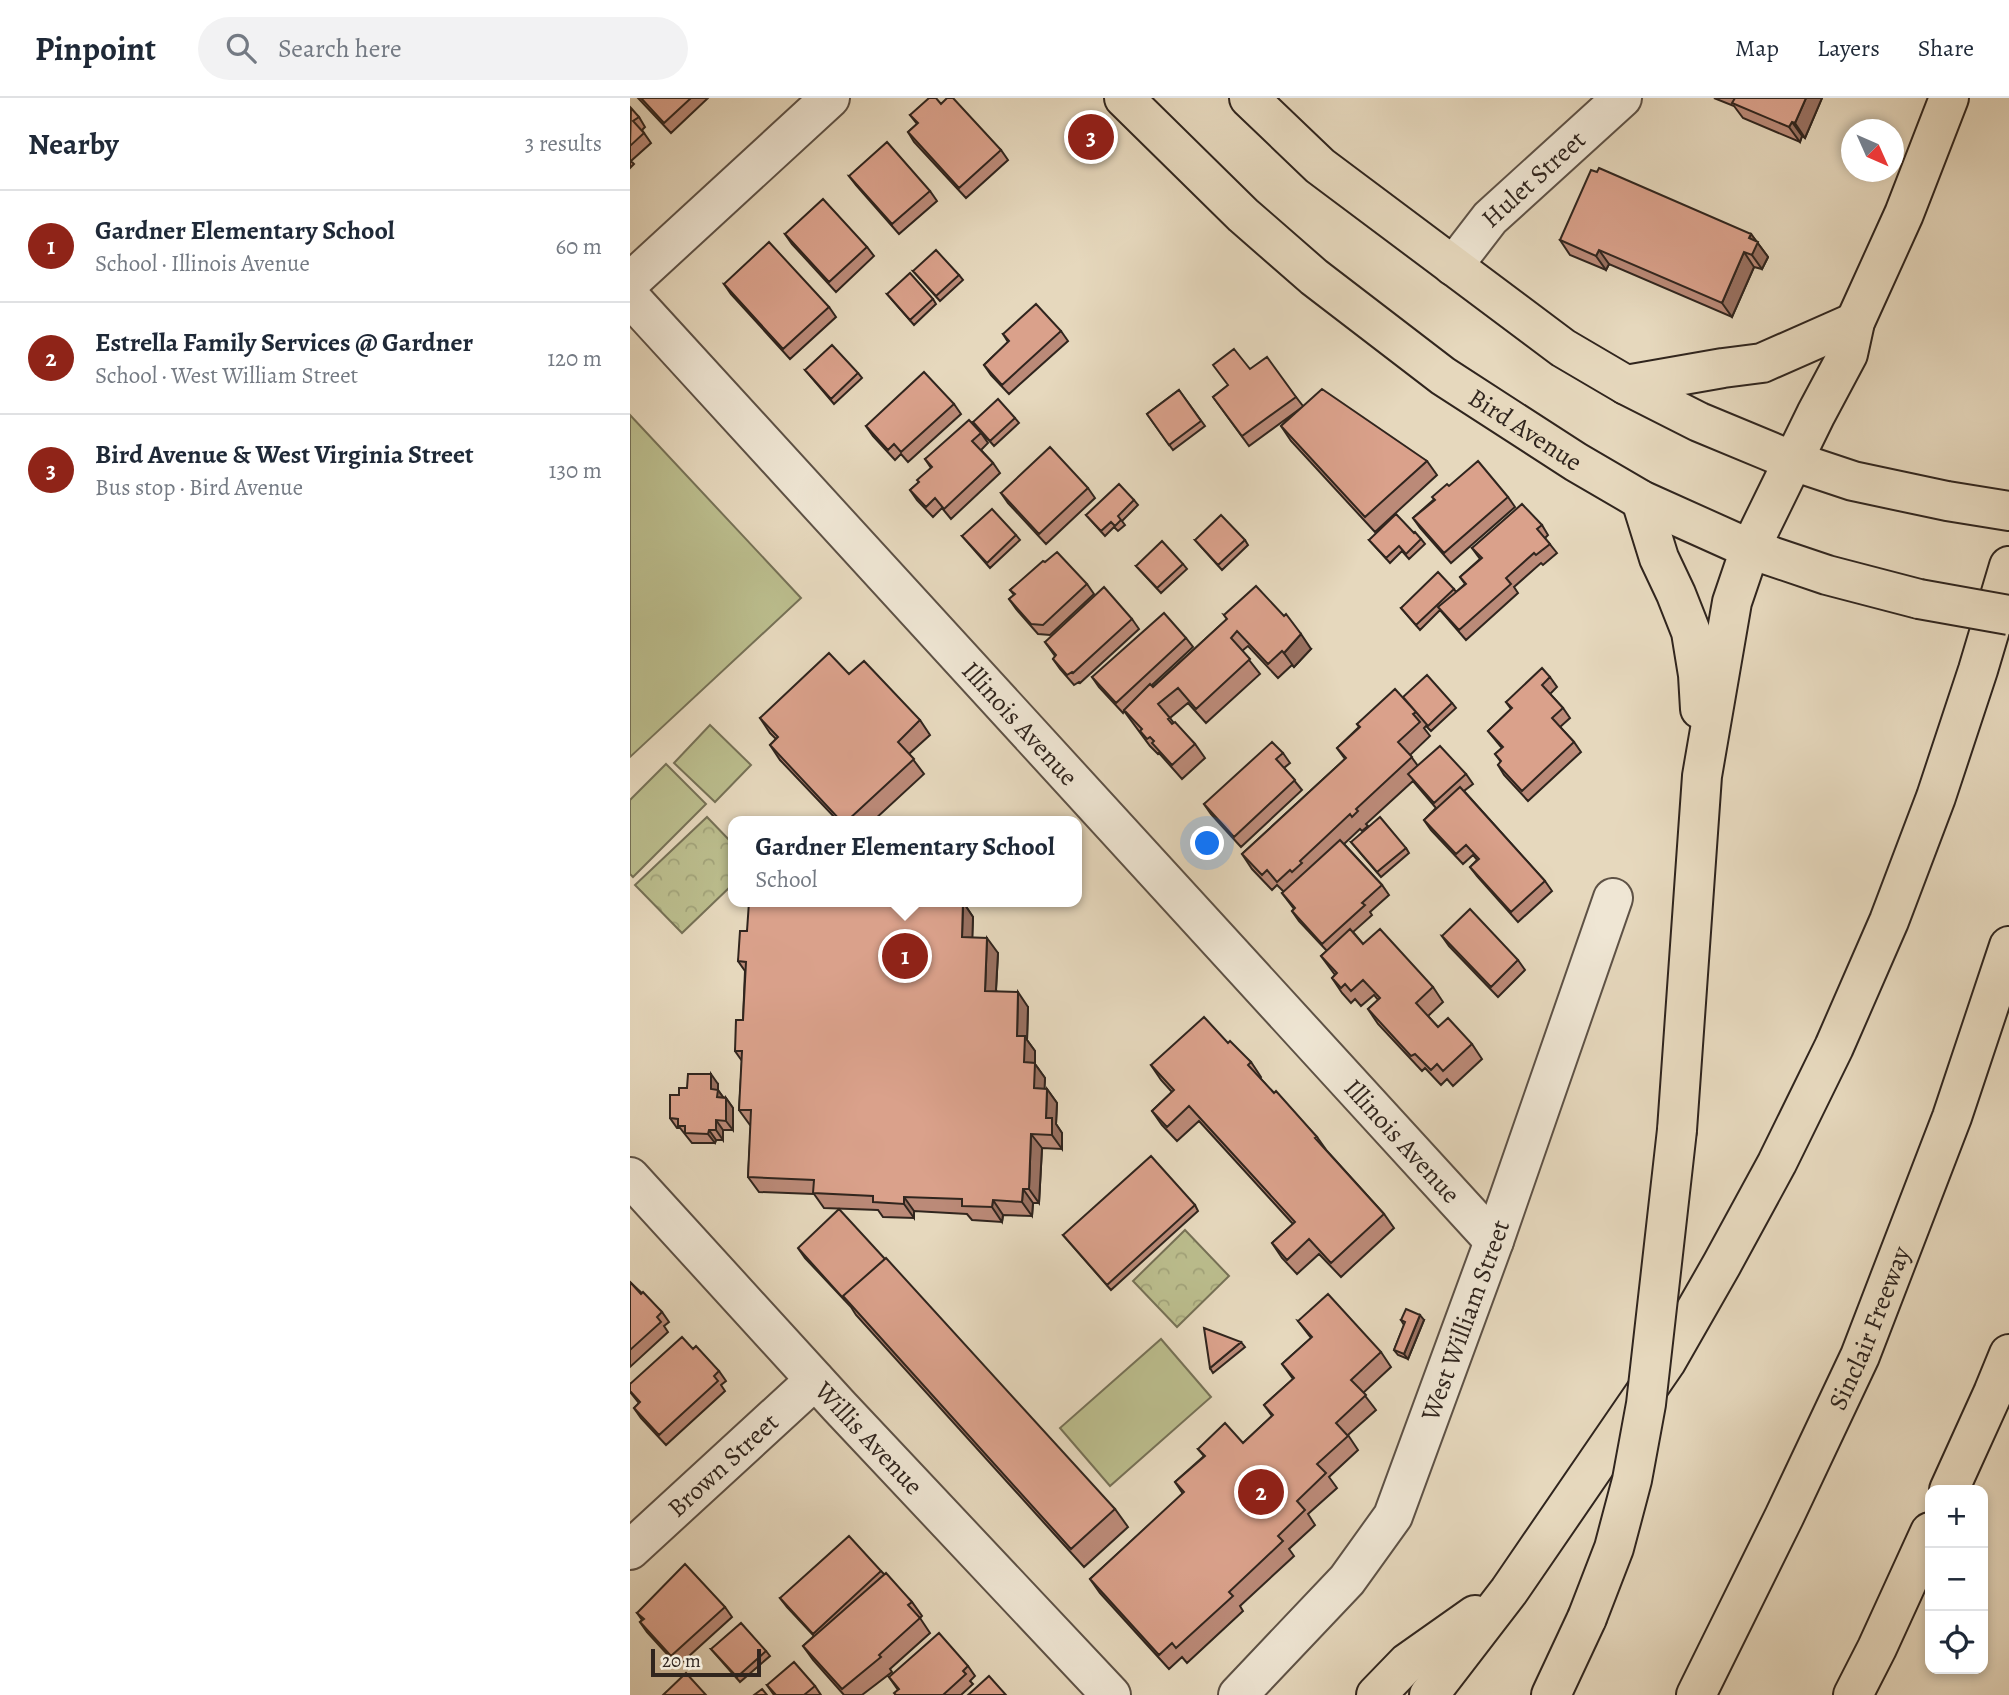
<!DOCTYPE html>
<html lang="en">
<head>
<meta charset="utf-8">
<style>
  :root { --surface:#fff; --page:#f2f2f3; --text:#1f2937; --muted:#747a83; --line:#e0e1e3; --accent:#8f2418 }
  body { margin:0; font-family:Alegreya,serif; background:var(--page); color:var(--text) }
  .controls { position:absolute; right:21px; bottom:21px; display:grid; overflow:hidden; border-radius:14px; box-shadow:0 4px 10px #0003 }
  .controls button { width:63px; height:63px; display:grid; place-items:center; padding:0; border:0; border-bottom:2px solid var(--line); background:var(--surface); color:var(--text); font:35px sans-serif }
  .compass { position:absolute; left:1211px; top:21px; width:63px; height:63px; border-radius:50%; background:var(--surface); box-shadow:0 4px 10px #0003; rotate:135deg }
  .scale { position:absolute; left:21px; bottom:18px; width:110px; box-sizing:border-box; padding-left:7px; border:4px solid #30251e; border-top:0; font-size:19px; line-height:24px; white-space:nowrap; color:#30251e; -webkit-text-stroke:5px #efe6d4; paint-order:stroke }
  .you { position:absolute; left:578px; top:746px; width:24px; height:24px; margin:-18px; border:5px solid #fff; border-radius:50%; background:#1a73e8; box-shadow:0 0 0 10px #1a73e833 }
  .badge { display:grid; place-items:center; width:46px; height:46px; border-radius:50%; background:var(--accent); color:#fff; font-size:23px; font-weight:700 }
  .pin { position:absolute; translate:-50% -50%; border:4px solid #fff; box-shadow:0 2px 7px #0006 }
  .popup { position:absolute; left:98px; top:718px; width:354px; height:91px; box-sizing:border-box; display:grid; place-content:center; border-radius:14px; background:var(--surface); filter:drop-shadow(0 2px 5px #0005); font-size:23px; white-space:nowrap; color:var(--muted) }
  .popup b { font-size:26px; color:var(--text) }
  .popup::after { content:''; position:absolute; left:50%; top:100%; margin-left:-14px; border:14px solid transparent; border-top-color:var(--surface) }
  .list { margin:0; padding:0; list-style:none }
  h2 { display:flex; justify-content:space-between; align-items:center; height:91px; margin:0; padding:0 28px; font-size:30px }
  h2 small { font-size:23px; font-weight:400; color:var(--muted) }
  .list li { display:grid; grid-template-columns:46px 1fr auto; gap:21px; align-items:center; box-sizing:border-box; height:112px; padding:0 28px; border-top:2px solid var(--line) }
  .list b { display:block; font-size:26px; white-space:nowrap }
  .list p { margin:0; font-size:23px; white-space:nowrap; color:var(--muted) }
  .list em { font-size:23px; font-style:normal; color:var(--muted) }
  .icon { flex:none; width:38px; height:38px; fill:none; stroke:currentColor; stroke-width:2; stroke-linecap:round; stroke-linejoin:round }
  .map { position:relative; flex:none; width:1379px; height:1597px; overflow:hidden }
  header { display:flex; align-items:center; gap:42px; box-sizing:border-box; height:98px; padding:0 35px; background:var(--surface); border-bottom:2px solid var(--line) }
  header strong { font-size:33px }
  nav { display:flex; gap:38px; margin-inline-start:auto; font-size:24px }
  .search { width:490px; height:63px; background:var(--page); display:flex; align-items:center; gap:18px; box-sizing:border-box; padding:0 24px; border-radius:38px; color:var(--muted); font-size:26px }
  main { display:flex }
  aside { flex:1; background:var(--surface) }
  .map>svg:first-child { display:block }
  .park { fill:url(#park-crowns); stroke:#767156; stroke-width:2 }
  .garden { fill:#bbbd8d; stroke:#767156; stroke-width:2 }
  .lines { fill:none; stroke-linecap:round; stroke-linejoin:round }
  .minor-casing { stroke:#5e5246; stroke-width:42 }
  .major-casing { stroke:#30251e; stroke-width:42 }
  .highway-casing { stroke:#30251e; stroke-width:42 }
  .minor { stroke:#efe6d4; stroke-width:38 }
  .major { stroke:#e6d8bd; stroke-width:38 }
  .highway { stroke:#e6d8bd; stroke-width:38 }
  .major-bridge-casing { stroke:#30251e; stroke-width:42; stroke-linecap:butt }
  .highway-bridge-casing { stroke:#30251e; stroke-width:42; stroke-linecap:butt }
  .major-bridge { stroke:#e6d8bd; stroke-width:38 }
  .highway-bridge { stroke:#e6d8bd; stroke-width:38 }
  .wall { fill:#bb8a78; stroke:#30251e; stroke-width:2 }
  .shaded-wall { fill:#997161; stroke:#30251e; stroke-width:2 }
  .building { fill:#daa18b; stroke:#30251e; stroke-width:2 }
  .labels { text-anchor:middle; stroke-width:6; stroke-linejoin:round; paint-order:stroke }
  .street-label { font-size:26px; fill:#30251e; stroke:#efe6d4 }
</style>
</head>
<body>
<header>
<strong>Pinpoint</strong>
<div class="search"><svg class="icon" aria-label="search" viewBox="0 0 24 24"><circle cx="10" cy="10" r="6"/><path d="M15 15l6 6"/></svg>Search here</div>
<nav><a>Map</a><a>Layers</a><a>Share</a></nav>
</header>
<main>
<aside>
<h2>Nearby<small>3 results</small></h2>
<ul class="list">
<li><span class="badge">1</span><div><b>Gardner Elementary School</b><p>School · Illinois Avenue</p></div><em>60 m</em></li>
<li><span class="badge">2</span><div><b>Estrella Family Services @ Gardner</b><p>School · West William Street</p></div><em>120 m</em></li>
<li><span class="badge">3</span><div><b>Bird Avenue &amp; West Virginia Street</b><p>Bus stop · Bird Avenue</p></div><em>130 m</em></li>
</ul>
</aside>
<div class="map">
<svg width="1379" height="1597" viewBox="0 0 1379 1597">
  <defs>
    <pattern id="park-crowns" width="20" height="18" patternUnits="userSpaceOnUse" patternTransform="scale(1.75)"><rect width="20" height="18" fill="#bbbd8d"/><path d="M2 6a3 3 0 1 1 6 0M12 15a3 3 0 1 1 6 0" fill="none" stroke="#a1a279"/></pattern>
  </defs>
  <rect width="100%" height="100%" fill="#e6d8bd"/>
  <filter id="stains"><feTurbulence type="fractalNoise" baseFrequency=".00286" numOctaves="4"/><feColorMatrix values="0 0 0 0 .2 0 0 0 0 .09 0 0 0 0 .02 0 0 0 .5 -.17"/></filter>
  <radialGradient id="worn" r=".72"><stop offset=".6" stop-color="#630" stop-opacity="0"/><stop offset="1" stop-color="#630" stop-opacity=".3"/></radialGradient>
  <path class="park" d="M77,719L103,746V786L52,835L5,787Z
    M555,1132L599,1178L547,1229L503,1183Z"/>
  <path class="garden" d="M0,317L171,500L0,659Z
    M80,627L121,667L85,704L44,665Z
    M36,666L76,706L3,779L0,776V702Z
    M531,1241L581,1299L480,1388L430,1330Z"/>
  <g class="lines">
    <g class="minor-casing">
      <g id="minor">
        <path id="s1" d="M823,168L860,120L992,0"/>
        <path d="M0,184L200,0"/>
        <path id="s2" d="M0,199L864,1143"/>
        <path id="s3" d="M0,1079L209,1308L481,1597"/>
        <path id="s4" d="M0,1452L185,1282"/>
        <path id="s5" d="M608,1597L717,1482L763,1418L864,1143L983,800"/>
      </g>
    </g>
    <g class="major-casing">
      <g id="major">
        <path id="s6" d="M494,0L613,117L684,179L813,278L946,364L1011,402L1120,451L1197,477L1289,501"/>
        <path d="M619,0L690,68L933,250L996,287L1069,324L1163,363L1223,383L1317,403L1379,413"/>
      </g>
    </g>
    <g class="highway-casing">
      <g id="highway">
        <path d="M996,287L1093,270L1132,265L1225,224"/>
        <path d="M1011,402L1029,460L1046,496L1061,534L1068,577L1070,611"/>
        <path d="M1047,1032L1072,678L1102,504L1120,451L1186,316L1218,256L1225,224L1274,116L1319,0"/>
        <path d="M1319,1392L1363,1295L1379,1256"/>
        <path d="M746,1597L777,1565L845,1517"/>
        <path d="M799,1597L879,1493L1036,1264L1092,1166L1147,1065L1204,949L1259,823L1306,699L1348,572L1379,468"/>
        <path d="M921,1597L957,1520"/>
        <path id="s7" d="M1066,1597L1154,1419L1230,1258L1322,1019L1379,848"/>
        <path d="M1223,1597L1247,1550L1300,1434"/>
      </g>
    </g>
    <use href="#minor" class="minor"/>
    <use href="#major" class="major"/>
    <use href="#highway" class="highway"/>
    <g class="major-bridge-casing">
      <path id="major-bridge" d="M1289,501L1379,517"/>
    </g>
    <g class="highway-bridge-casing">
      <path id="highway-bridge" d="M957,1520L984,1450L1002,1382L1016,1306L1047,1032"/>
    </g>
    <use href="#major-bridge" class="major-bridge"/>
    <use href="#highway-bridge" class="highway-bridge"/>
  </g>
  <path class="wall" d="M8,0H78L41,35Z
    M1084,0H1192L1175,40L1172,38L1170,44L1113,20L1104,8Z
    M311,6L371,52L378,62L336,100L284,44L278,34L287,26L280,17Z
    M0,11L9,19L15,29L12,32L21,45L1,63L4,66L0,70Z
    M219,78L300,93L307,103L269,136L226,87Z
    M155,136L237,149L244,158L206,194L162,146Z
    M1121,136L1138,159L1132,171L1124,169L1102,219L979,166L976,172L940,157L930,142Z
    M283,173L329,177L333,182L310,203Z
    M94,186L199,209L206,219L160,261L101,196Z
    M257,196L303,201L306,206L284,227Z
    M431,233L438,243L379,296L361,277L354,267L378,244L373,236Z
    M620,271L666,299L673,308L797,363L807,377L745,434L661,343L651,328L671,310L619,348L583,299Z
    M175,272L228,275L232,280L204,306Z
    M549,292L575,328L543,352L517,316Z
    M324,306L331,316L278,364L271,356L265,362L243,338L236,328Z
    M385,320L389,325L364,348L343,324Z
    M351,335L358,345L351,352L363,365L370,375L321,421L312,410L303,419L287,402L280,392L288,385L301,370L295,361Z
    M819,388L878,399L885,409L821,465L790,430L783,420Z
    M458,390L465,400L416,446L378,405L371,395Z
    M504,402L508,407L492,423L495,427L488,433L484,429L475,438L456,417Z
    M912,427L918,437L915,440L927,455L913,467L911,465L884,489L888,495L836,542L810,512L790,532L771,510L824,491L826,494L835,486L830,479L850,461L842,450Z
    M784,435L791,441L795,446L779,461L772,453L760,465L739,442Z
    M386,437L390,442L360,470L332,438Z
    M565,442H615L618,447L592,472Z
    M415,464L457,486L464,496L420,537L408,536L386,511L379,501L384,497L380,492Z
    M553,466L557,471L531,495L506,468Z
    M594,517L681,551L664,569L662,567L648,580L618,548L612,553L630,576L576,625L558,605L540,620L544,625L565,646L575,660L552,681L529,655L528,656L520,648L494,613L493,615L469,589L462,579L556,540L563,549L522,587L523,589L597,521Z
    M502,521L509,531L450,585L449,584L444,587L430,571L423,561L425,558L415,544Z
    M219,576L290,622L300,637L279,656L294,676L243,723H208L150,662L140,647L146,641L140,635L130,620Z
    M920,579L927,589L920,596L933,610L940,620L930,629L944,644L951,654L898,703L874,677L868,667L871,664L865,656L872,650L858,633L881,611L876,604Z
    M773,599L822,605L826,610L801,633L796,628L794,630L800,638L780,657L788,668L836,676L843,686L834,693L915,783L922,793L888,824L847,778L840,769L847,762L843,757L833,766L801,732L794,722L806,710L783,683L736,726L738,728L732,733L730,731L714,746L752,787L759,797L740,814L742,817L723,834L733,846L803,889L813,904L798,918L808,929L842,946L852,961L823,988L817,981L811,987L795,970L792,973L748,926L738,911L748,902L744,897L731,908L725,901L721,905L712,895L702,880L705,877L691,858L697,853L669,823L662,813L664,811L652,795L654,794L647,787L642,792L622,771L612,756L715,661L707,650L729,629L727,626Z
    M653,655L660,665L654,670L672,692L611,749L581,716L574,706Z
    M721,744L776,750L779,755L751,779Z
    M131,804H333L343,819L342,839L368,855L366,893L398,909L397,942L405,953V966L415,980L414,991H417L427,1005L426,1026L432,1035V1051L412,1050L409,1105H403L402,1118L373,1117L372,1124L342,1122L337,1116L284,1113V1120L253,1119L248,1112L194,1110L184,1096L129,1094L118,1079L121,1027H120L109,1012L112,963L105,953L113,922L115,873L108,863L117,833Z
    M812,838L888,862L895,872L868,899L819,848Z
    M598,945L621,964L631,979L630,980L644,995L687,1039L697,1053L754,1116L764,1130L711,1179L689,1156L667,1176L652,1160L642,1145L663,1126L569,1023L547,1043L532,1027L522,1013L542,994L531,982L521,967Z
    M88,986V992L93,999L96,1000L103,1010V1032H93V1042H86L85,1045H62L50,1030H47L40,1020L49,997L57,990Z
    M565,1107L568,1113L481,1192L433,1137Z
    M168,1150L485,1411L498,1429L454,1469L226,1217L221,1209L175,1160Z
    M0,1184L32,1214L39,1224L34,1228L38,1234L0,1269Z
    M771,1222H794L778,1261L768,1257L764,1252L774,1227Z
    M668,1223L751,1254L761,1269L733,1295L746,1312L718,1337L728,1352L699,1379L707,1390L678,1416L685,1427L659,1451L664,1458L610,1508L613,1513L557,1565L552,1559L539,1571L470,1495L460,1481L553,1396L545,1384L574,1358L568,1351L613,1345L642,1318L634,1307L663,1281L652,1266L681,1240Z
    M611,1244L615,1249L583,1275L580,1270Z
    M63,1251L89,1273L96,1283L91,1287L95,1293L36,1347L11,1320L4,1310L9,1305L0,1294V1286Z
    M251,1473L282,1504L292,1518L290,1520L300,1535L260,1571L262,1574L232,1597H214L183,1562L173,1548L184,1538L157,1509L150,1500Z
    M95,1509L102,1519L48,1568L17,1534L10,1524L12,1522L7,1515Z
    M81,1551L136,1553L140,1558L110,1584Z
    M338,1568L345,1578L340,1583L343,1586L331,1597H265L268,1592L259,1579Z
    M137,1587L185,1588L191,1597H144Z"/>
  <path class="shaded-wall" d="M1176,0H1192L1175,40L1165,25Z
    M1162,24L1172,38L1170,44L1159,29Z
    M1121,136L1138,159L1132,171L1122,157L1119,140Z
    M969,152L979,166L976,172L966,158Z
    M1114,154L1124,169L1102,219L1092,205Z
    M671,536L681,551L664,569L654,555Z
    M333,804L343,819L342,854L332,839Z
    M357,840L368,855L365,908L355,893Z
    M388,894L398,909L397,942L405,953V966L415,980L414,1005L404,990L394,964L387,938Z
    M81,976L88,986V992L95,1002L94,1009L81,991Z
    M417,991L427,1005L426,1026L432,1035V1051L422,1037L416,1020Z
    M96,1000L103,1010V1032L96,1023Z
    M86,1022L93,1032V1042L86,1032Z
    M79,1032L86,1042L85,1045L78,1036Z
    M401,1036L412,1050L409,1105L399,1091Z
    M393,1091L403,1105L402,1118L392,1104Z
    M274,1099L284,1113V1120L274,1106Z
    M363,1102L373,1117L372,1124L362,1109Z
    M790,1217L794,1222L778,1261L774,1256Z"/>
  <path class="building" d="M11,0H61L34,25Z
    M299,0H306L311,6L317,0H323L371,52L329,90L278,34L288,25L280,17Z
    M1105,0H1176L1165,25L1162,24L1159,29L1102,5Z
    M1,10L9,19L3,23L14,35L0,48Z
    M257,44L300,93L262,126L219,78Z
    M969,70L1121,136L1119,140L1128,144L1122,157L1114,154L1092,205L969,152L966,158L930,142L961,72L967,74Z
    M193,101L237,149L199,184L155,136Z
    M139,144L199,209L153,251L94,186Z
    M306,152L329,177L306,198L283,173Z
    M280,175L303,201L280,222L257,196Z
    M406,206L431,233L372,287L354,267L379,243L373,236Z
    M202,247L228,275L201,301L175,272Z
    M604,251L620,271L637,259L666,299L612,338L583,299L598,287L583,267Z
    M294,274L324,306L271,354L264,346L258,352L236,328Z
    M692,291L797,363L735,419L651,328Z
    M549,292L571,323L539,347L517,316Z
    M368,301L385,320L360,343L343,324Z
    M339,322L351,335L342,343L363,365L314,411L305,400L296,409L280,392L289,384L287,382L302,369L295,361Z
    M420,349L458,390L409,436L371,395Z
    M848,363L878,399L814,455L783,420L805,402L802,399L817,386L819,388Z
    M489,386L504,402L488,418L491,422L485,428L481,424L471,433L456,417Z
    M892,406L912,427L907,431L920,446L906,457L904,455L876,480L881,486L829,532L808,509L836,486L830,479L852,460L842,450Z
    M362,411L386,437L357,465L332,438Z
    M766,416L784,435L785,434L791,441L776,456L769,448L756,460L739,442Z
    M591,417L615,442L588,467L565,442Z
    M532,443L553,466L527,490L506,468Z
    M427,454L457,486L413,527L401,526L379,501L385,496L380,492L413,463L415,464Z
    M808,474L824,491L786,527L771,510Z
    M626,488L654,518L656,516L671,536L654,555L652,553L638,566L607,533L601,540L620,561L566,611L548,590L528,606L540,620L538,621L542,626L545,624L565,646L542,667L522,645L524,643L520,639L517,641L510,633L512,631L494,612L520,586L523,589L597,521L594,517Z
    M474,489L502,521L443,575L442,574L437,577L423,561L426,557L415,544Z
    M534,515L556,540L486,605L462,579Z
    M199,555L219,576L234,563L290,622L268,644L284,661L217,723H211L140,647L148,639L130,620Z
    M912,570L920,579L912,587L933,610L922,620L944,644L892,693L868,667L871,663L865,656L873,649L858,633L882,610L876,604Z
    M797,577L822,605L798,628L786,614L773,599Z
    M765,591L786,614L783,616L790,624L768,644L782,659L726,711L728,713L722,719L720,716L670,763L672,765L662,774L660,772L647,784L637,772L632,777L612,756L716,660L707,650L730,629L727,626Z
    M642,644L653,655L646,661L665,682L604,739L574,706Z
    M810,648L836,676L804,705L778,676Z
    M830,689L915,783L881,814L840,769L849,761L836,747L826,756L794,722Z
    M750,719L776,750L747,774L721,744Z
    M710,742L752,787L732,805L735,807L692,846L662,813L665,810L652,795Z
    M119,804H333L332,839L357,840L355,893L388,894L387,938H395L394,964L405,965L404,990L417,991L416,1020H422V1037L401,1036L399,1091H393L392,1104L363,1102L362,1109L332,1108V1101L274,1099V1106L243,1104V1098L183,1095L184,1082L118,1079L121,1012H109L112,953H105L106,922H113L116,864L108,863L110,833H117Z
    M840,811L888,862L861,889L812,838Z
    M720,831L733,846L750,831L803,889L786,905L808,929L818,920L842,946L813,973L807,966L801,972L785,956L781,958L738,911L750,900L733,882L721,893L715,886L711,890L702,880L707,875L691,858Z
    M574,919L598,945L600,943L621,964L618,967L644,995L646,993L687,1039L685,1040L754,1116L701,1165L679,1141L657,1162L642,1145L665,1124L559,1008L537,1029L522,1013L544,992L521,967Z
    M58,976H81V991L88,992L87,999L96,1000V1023L86,1022V1032H79L78,1036L55,1035V1028H48V1021L40,1020V997H49V990H57Z
    M521,1058L565,1107L477,1187L433,1137Z
    M209,1111L255,1161L213,1198V1200L168,1150Z
    M256,1160L485,1411L441,1451L213,1198Z
    M0,1184L11,1196L13,1194L32,1214L27,1219L31,1224L0,1252Z
    M698,1196L751,1254L721,1282L736,1297L706,1325L718,1338L687,1366L696,1375L667,1403L675,1412L648,1438L653,1443L599,1494L603,1498L546,1550L542,1545L529,1557L460,1481L554,1394L545,1384L575,1358L568,1351L595,1325L613,1345L643,1317L634,1307L664,1280L652,1266L682,1239L668,1223Z
    M776,1211L790,1217L774,1256L764,1252L775,1224L771,1222Z
    M574,1230L611,1244L580,1270Z
    M52,1239L63,1251L66,1248L89,1273L84,1278L88,1283L29,1337L4,1310L10,1304L0,1293V1286Z
    M219,1438L251,1473L183,1536L150,1500Z
    M55,1466L95,1509L41,1558L10,1524L14,1521L7,1515Z
    M256,1475L282,1504L278,1507L290,1520L249,1557L251,1559L212,1591L173,1548Z
    M111,1525L136,1553L107,1579L81,1551Z
    M309,1535L338,1568L333,1573L336,1576L313,1597H266L264,1595L269,1591L259,1579Z
    M164,1564L185,1588L174,1597H146L137,1587Z
    M56,1575L76,1597H33Z
    M359,1578L376,1597H338Z
    M132,1591L137,1597H124Z"/>
  <g class="labels">
    <g class="street-label">
      <text dy="9" stroke="none"><textPath href="#s1" startOffset="119">Hulet Street</textPath></text>
      <text dy="9" stroke="none"><textPath href="#s6" startOffset="522">Bird Avenue</textPath></text>
      <text dy="9" stroke="none"><textPath href="#s2" startOffset="578">Illinois Avenue</textPath></text>
      <text dy="9" stroke="none"><textPath href="#s2" startOffset="1144">Illinois Avenue</textPath></text>
      <text dy="9" stroke="none"><textPath href="#s5" startOffset="446">West William Street</textPath></text>
      <text dy="9" stroke="none"><textPath href="#s7" startOffset="406">Sinclair Freeway</textPath></text>
      <text dy="9" stroke="none"><textPath href="#s3" startOffset="354">Willis Avenue</textPath></text>
      <text dy="9" stroke="none"><textPath href="#s4" startOffset="126">Brown Street</textPath></text>
    </g>
  </g>
  <rect width="100%" height="100%" filter="url(#stains)"/>
  <rect width="100%" height="100%" fill="url(#worn)"/>
</svg>
<div class="controls">
<button>+</button>
<button>−</button>
<button><svg class="icon" aria-label="locate" viewBox="0 0 24 24"><circle cx="12" cy="12" r="6"/><path d="M12 2v4M12 18v4M2 12h4M18 12h4"/></svg></button>
</div>
<svg class="compass" viewBox="-18 -18 36 36"><path d="M0-13l5 13h-10z" fill="#e53935"/><path d="M0 13l5-13h-10z" fill="#747a83"/></svg>
<div class="scale">20 m</div>
<div class="you"></div>
<div class="pin badge" style="left:275px;top:858px">1</div>
<div class="popup"><b>Gardner Elementary School</b>School</div>
<div class="pin badge" style="left:631px;top:1394px">2</div>
<div class="pin badge" style="left:461px;top:39px">3</div>
</div>
</main>
</body>
</html>
